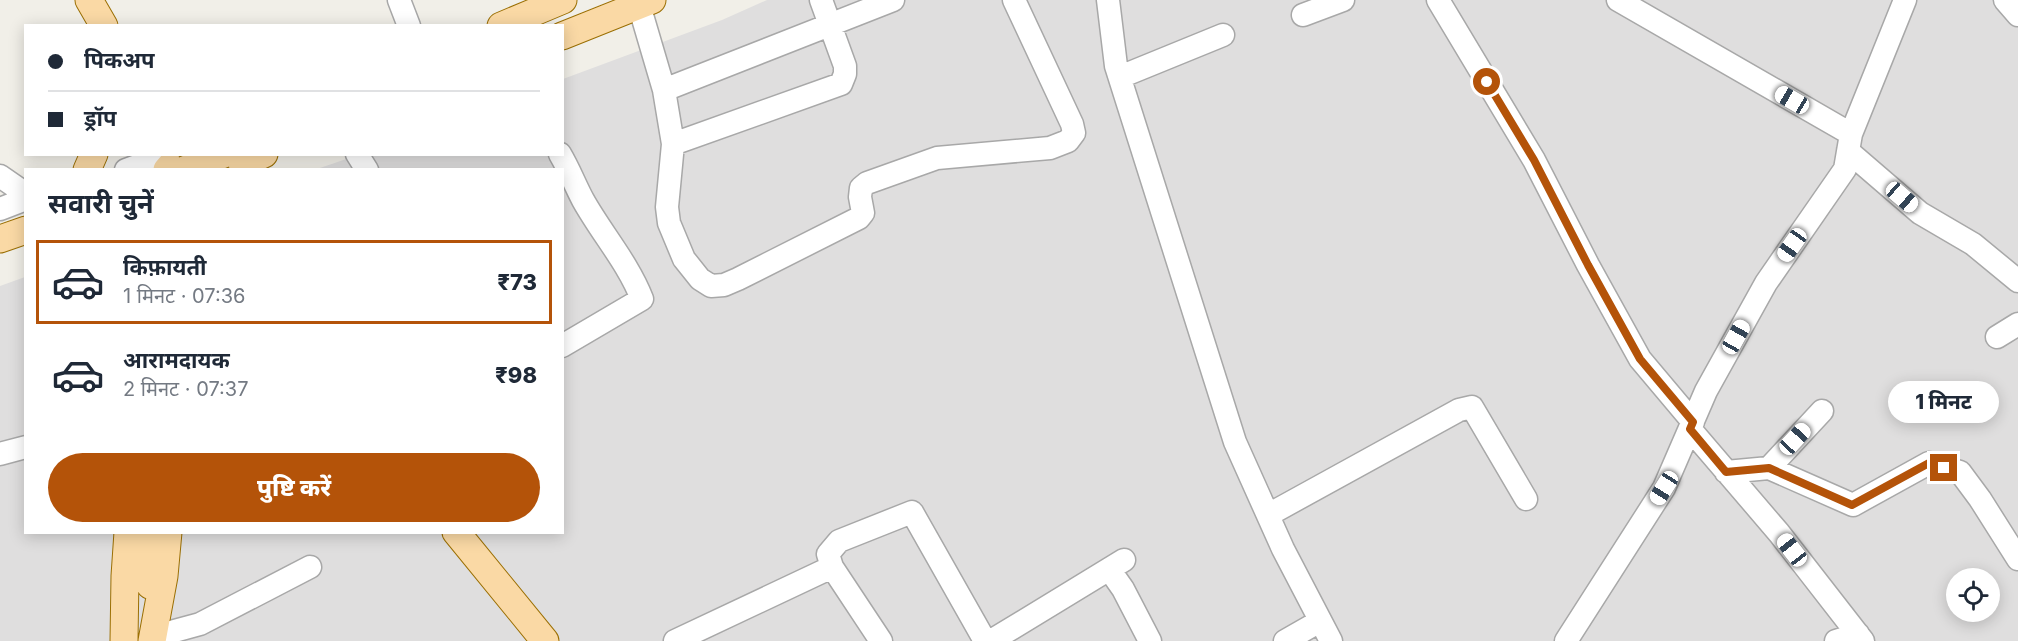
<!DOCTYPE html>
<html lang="hi">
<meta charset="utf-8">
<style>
body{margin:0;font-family:Inter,"Noto Sans Devanagari",sans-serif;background:#f2f2f3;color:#1f2937;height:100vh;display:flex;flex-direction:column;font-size:22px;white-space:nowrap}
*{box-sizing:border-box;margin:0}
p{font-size:20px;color:#747a83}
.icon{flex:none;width:33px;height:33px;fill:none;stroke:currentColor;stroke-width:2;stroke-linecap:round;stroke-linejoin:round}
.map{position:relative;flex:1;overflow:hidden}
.drawer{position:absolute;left:24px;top:168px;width:540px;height:366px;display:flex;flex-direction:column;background:#fff;border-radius:0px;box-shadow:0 3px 15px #0003}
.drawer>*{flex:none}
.banner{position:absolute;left:24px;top:24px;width:540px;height:132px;border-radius:0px;box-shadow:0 3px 15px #0003;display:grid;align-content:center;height:132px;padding:0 24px;background:#fff}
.controls{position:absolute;left:1946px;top:568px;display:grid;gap:12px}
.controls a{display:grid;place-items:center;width:54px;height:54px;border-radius:50%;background:#fff;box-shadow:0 3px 15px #0003;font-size:30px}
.end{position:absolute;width:27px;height:27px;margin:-14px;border:8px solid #b45309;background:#fff;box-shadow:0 0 0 3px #fff}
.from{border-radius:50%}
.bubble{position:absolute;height:42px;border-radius:21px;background:#fff;box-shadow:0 3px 15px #0003;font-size:20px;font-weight:800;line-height:42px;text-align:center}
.car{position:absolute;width:18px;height:36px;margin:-18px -9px;border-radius:8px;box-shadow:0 0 4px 2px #0007;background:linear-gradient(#fff 24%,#345 0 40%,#fff 0 76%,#345 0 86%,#fff 0)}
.banner b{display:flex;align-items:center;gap:21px;height:57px;font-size:22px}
.banner b+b{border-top:2px solid #e0e1e3}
.banner i{width:15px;height:15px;background:#1f2937}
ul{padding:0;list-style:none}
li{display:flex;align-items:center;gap:18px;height:84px;margin:0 12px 9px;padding:0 12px;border:3px solid transparent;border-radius:0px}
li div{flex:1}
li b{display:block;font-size:22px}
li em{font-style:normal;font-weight:800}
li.active{border-color:#b45309}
li>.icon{width:54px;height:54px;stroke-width:1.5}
h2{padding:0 24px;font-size:27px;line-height:72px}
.button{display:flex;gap:12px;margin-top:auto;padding:12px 24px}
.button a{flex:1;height:69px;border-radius:36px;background:#b45309;color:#fff;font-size:24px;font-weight:800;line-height:69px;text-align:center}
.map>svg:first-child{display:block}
.residential{fill:#dfdede;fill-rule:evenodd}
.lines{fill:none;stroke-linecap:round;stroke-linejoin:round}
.minor-casing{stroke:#a8a8a8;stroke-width:25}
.major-casing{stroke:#9b6f03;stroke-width:29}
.minor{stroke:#fff;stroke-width:22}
.major{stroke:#fad9a5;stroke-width:27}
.major-bridge-casing{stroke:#9b6f03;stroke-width:29;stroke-linecap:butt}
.major-bridge{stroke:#fad9a5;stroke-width:27}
.route{stroke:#b45309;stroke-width:8}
</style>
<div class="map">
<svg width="2018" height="641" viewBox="0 0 2018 641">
<rect width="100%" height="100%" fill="#f1efe8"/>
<!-- residential -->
<path class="residential" d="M 767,0 L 2018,0 L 2018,641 L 0,641 L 0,286 L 25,277 L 26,532 L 562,532 L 562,170 L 317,169 L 358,155 L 562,154 L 563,79 L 722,20 ZM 1956,579 L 1989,579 L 1989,612 L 1956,612 Z"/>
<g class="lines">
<defs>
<path id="minor" d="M 399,0 L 409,26
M 1108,0 L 1116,66 L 1235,442 L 1283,549 L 1331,641
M 1438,0 L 1534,160 L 1588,265 L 1640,359 L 1693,422
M 1618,0 L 1851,134
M 2005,0 L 2018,15
M 639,5 L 664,90 L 673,144 L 667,207 L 669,223 L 684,259 L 700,279 L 711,286 L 724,285 L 738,279 L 859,218 L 863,213 L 860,197 L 861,188 L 867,183 L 937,158 L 1050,148 L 1068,141 L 1074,133 L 1072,124 L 1014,0
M 1303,15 L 1343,0
M 1120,77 L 1223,35
M 664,90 L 893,0
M 673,144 L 841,84 L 845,74 L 845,66 L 821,0
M 1848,151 L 1920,213 L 1973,244 L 2018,281
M 357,154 L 367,170
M 560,154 C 569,169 575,185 583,200 C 602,234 628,263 642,299 L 562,346
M 126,170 L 169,154
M 0,176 L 26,194
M 0,209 L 26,199
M 1997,337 L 2018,324
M 1690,429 L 1779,533 L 1863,641
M 0,454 L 26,447
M 1769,468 L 1853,505 L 1929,463 L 1960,472 L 1980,499 L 2018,559
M 1726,472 L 1769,468 L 1822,411
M 1268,515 L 1459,410 L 1472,407 L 1526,499
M 1109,569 L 1123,589 L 1150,641
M 152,637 L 200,624 L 310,567
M 675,641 L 832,567
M 881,641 L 832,567 L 828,554 L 839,541 L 912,512 L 985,641
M 991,641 L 1124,560
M 1285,641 L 1320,621
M 1566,641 L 1664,488 L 1706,391 L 1766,283 L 1845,169 L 1851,134 L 1905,0
M 1836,641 L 1858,634"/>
<path id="major" d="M 89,0 L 104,26
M 501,26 L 563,0
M 562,36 L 652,0
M 87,170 L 94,154
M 167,170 L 181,154
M 228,170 L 264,154
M 0,239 L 26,230
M 148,532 L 150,585
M 456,532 L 545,641
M 124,641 L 125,576 L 128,532
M 152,641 L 164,576 L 168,532"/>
</defs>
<!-- minor casing -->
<use href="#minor" class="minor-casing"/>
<!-- major casing -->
<use href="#major" class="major-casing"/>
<!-- minor -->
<use href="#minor" class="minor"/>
<!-- major -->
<use href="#major" class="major"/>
<defs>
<path id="major-bridge" d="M 184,170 L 224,154"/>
</defs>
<!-- major-bridge casing -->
<use href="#major-bridge" class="major-bridge-casing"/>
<!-- major-bridge -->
<use href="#major-bridge" class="major-bridge"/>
</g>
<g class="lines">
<!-- route -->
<path class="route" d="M 1487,82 L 1534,160 L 1588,265 L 1640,359 L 1693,422 L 1690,429 L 1726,472 L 1769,468 L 1852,505 L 1929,463 L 1944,468"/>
</g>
</svg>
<div class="controls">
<a><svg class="icon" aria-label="locate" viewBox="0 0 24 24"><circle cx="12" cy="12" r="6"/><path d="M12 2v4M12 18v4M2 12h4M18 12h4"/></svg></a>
</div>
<i class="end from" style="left:1487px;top:82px"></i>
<i class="end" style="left:1944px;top:468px"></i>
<div class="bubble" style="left:1888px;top:381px;width:111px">1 मिनट</div>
<i class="car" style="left:1792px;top:100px;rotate:300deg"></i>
<i class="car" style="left:1902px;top:197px;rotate:131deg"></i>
<i class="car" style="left:1792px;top:245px;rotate:215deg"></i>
<i class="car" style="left:1736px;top:337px;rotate:29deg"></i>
<i class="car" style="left:1795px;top:439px;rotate:43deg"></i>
<i class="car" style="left:1664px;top:488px;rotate:212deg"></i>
<i class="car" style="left:1792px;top:550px;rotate:322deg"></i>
<div class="banner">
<b><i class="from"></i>पिकअप</b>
<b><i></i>ड्रॉप</b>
</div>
<section class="drawer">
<h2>सवारी चुनें</h2>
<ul>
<li class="active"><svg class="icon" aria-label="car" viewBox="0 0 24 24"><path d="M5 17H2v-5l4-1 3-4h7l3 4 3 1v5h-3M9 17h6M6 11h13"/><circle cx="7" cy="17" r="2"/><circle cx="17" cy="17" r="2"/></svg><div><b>किफ़ायती</b><p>1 मिनट · 07:36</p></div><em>₹73</em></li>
<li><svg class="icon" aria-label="car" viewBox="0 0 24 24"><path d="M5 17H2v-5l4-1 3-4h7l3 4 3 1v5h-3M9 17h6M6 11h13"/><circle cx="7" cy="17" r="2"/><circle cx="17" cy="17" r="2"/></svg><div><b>आरामदायक</b><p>2 मिनट · 07:37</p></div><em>₹98</em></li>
</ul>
<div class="button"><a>पुष्टि करें</a></div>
</section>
</div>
